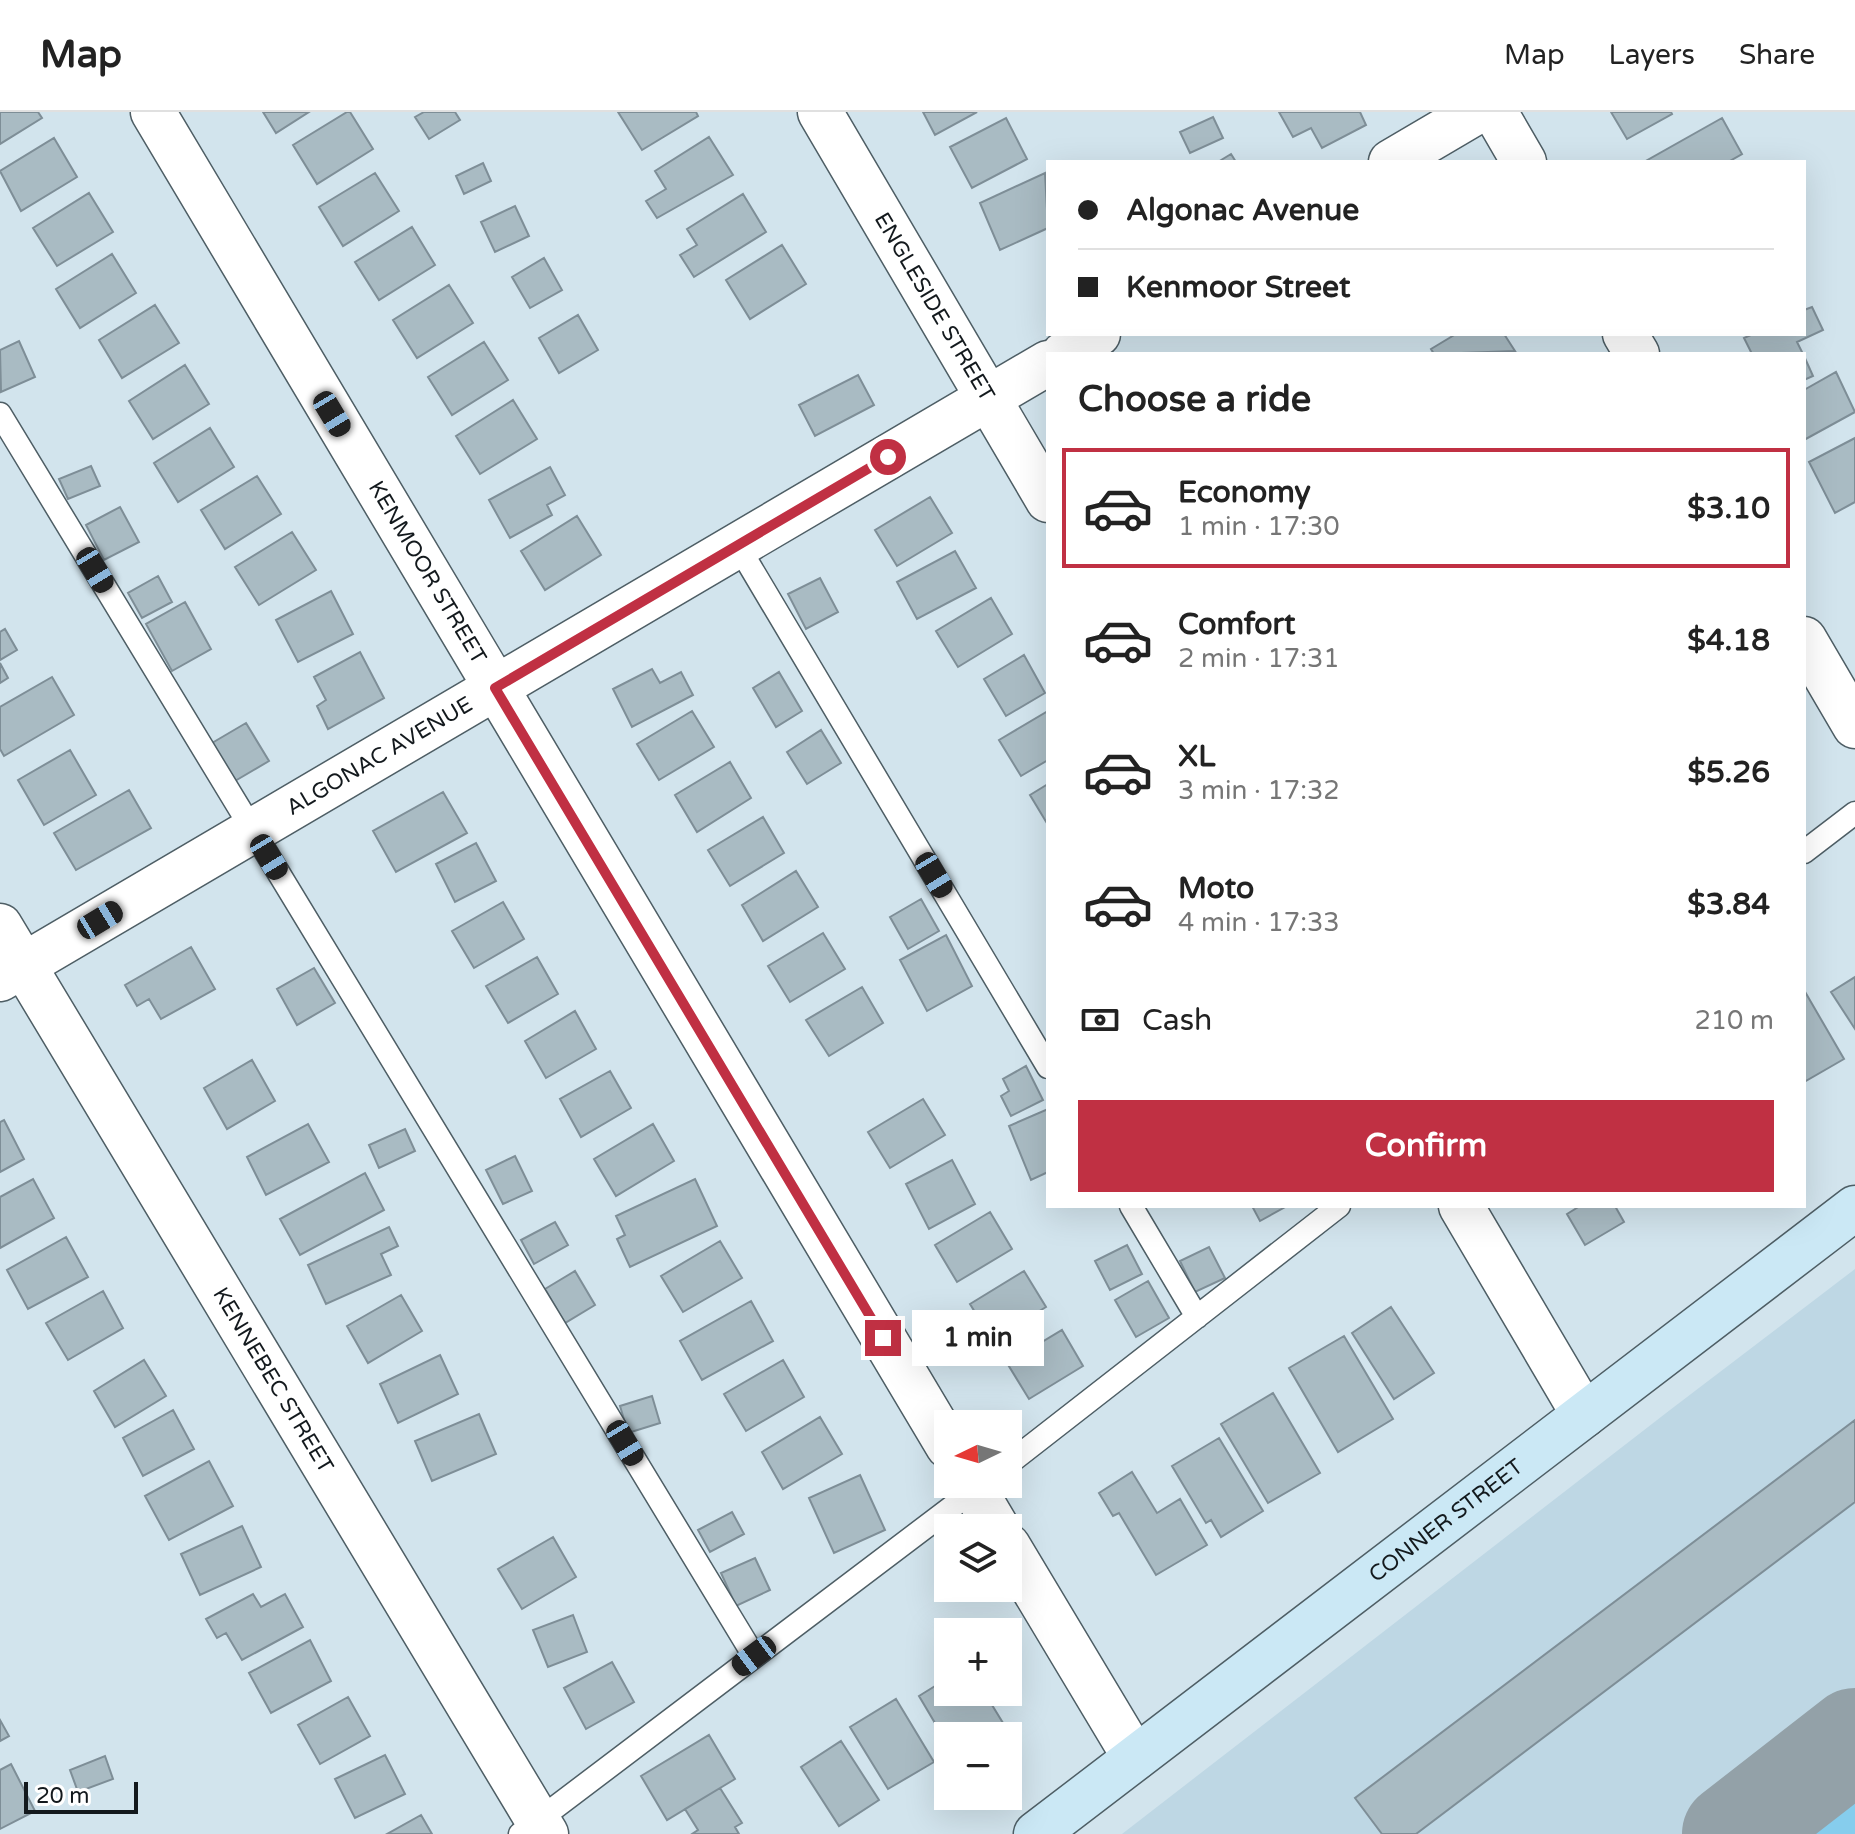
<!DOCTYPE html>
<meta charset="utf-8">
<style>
body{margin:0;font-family:"Varela Round",sans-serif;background:#f6f6f6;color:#222;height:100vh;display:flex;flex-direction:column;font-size:30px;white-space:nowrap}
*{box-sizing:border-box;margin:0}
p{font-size:26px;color:#767676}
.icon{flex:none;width:44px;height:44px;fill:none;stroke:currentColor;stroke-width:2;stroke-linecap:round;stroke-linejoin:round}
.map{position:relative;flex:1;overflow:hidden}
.drawer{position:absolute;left:1046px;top:240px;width:760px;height:856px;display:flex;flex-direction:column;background:#fff;border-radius:0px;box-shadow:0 8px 32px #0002}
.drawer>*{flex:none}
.banner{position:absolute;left:1046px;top:48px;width:760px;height:176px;border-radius:0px;box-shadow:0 8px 32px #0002;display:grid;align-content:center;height:176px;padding:0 32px;background:#fff}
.needle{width:52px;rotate:265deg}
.controls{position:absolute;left:934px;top:1298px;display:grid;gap:16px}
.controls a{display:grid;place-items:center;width:88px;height:88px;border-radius:0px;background:#fff;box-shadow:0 8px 32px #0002;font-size:40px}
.scale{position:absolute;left:24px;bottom:20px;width:114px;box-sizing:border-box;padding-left:8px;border:4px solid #13191d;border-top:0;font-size:22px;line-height:28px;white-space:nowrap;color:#13191d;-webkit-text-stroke:6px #fff;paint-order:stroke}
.end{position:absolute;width:36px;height:36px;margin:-18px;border:10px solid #c03043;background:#fff;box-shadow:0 0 0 4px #fff}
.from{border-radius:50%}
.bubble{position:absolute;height:56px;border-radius:0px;background:#fff;box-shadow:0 8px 32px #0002;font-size:26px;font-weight:700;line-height:56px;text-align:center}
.car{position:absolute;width:24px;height:48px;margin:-24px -12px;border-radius:10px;box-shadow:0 0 6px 2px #0007;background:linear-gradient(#222 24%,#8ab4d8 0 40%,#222 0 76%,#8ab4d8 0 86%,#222 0)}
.banner b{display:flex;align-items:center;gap:28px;height:76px;font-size:30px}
.banner b+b{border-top:2px solid #e0e0e0}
.banner i{width:20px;height:20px;background:#222}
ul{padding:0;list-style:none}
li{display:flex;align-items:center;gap:24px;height:120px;margin:0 16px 12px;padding:0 16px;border:4px solid transparent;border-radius:0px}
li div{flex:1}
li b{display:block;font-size:30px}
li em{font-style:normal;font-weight:700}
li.current{border-color:#c03043}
li>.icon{width:72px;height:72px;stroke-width:1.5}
h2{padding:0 32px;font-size:36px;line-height:96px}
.pay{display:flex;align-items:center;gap:20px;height:88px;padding:0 32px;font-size:30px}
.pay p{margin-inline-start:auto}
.primary-button{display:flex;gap:16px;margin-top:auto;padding:16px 32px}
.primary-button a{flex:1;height:92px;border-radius:0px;background:#c03043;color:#fff;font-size:32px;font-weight:700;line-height:92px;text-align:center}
header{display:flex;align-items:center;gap:48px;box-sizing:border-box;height:112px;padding:0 40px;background:#fff;border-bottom:2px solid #e0e0e0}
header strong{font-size:38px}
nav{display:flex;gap:44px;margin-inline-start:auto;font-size:28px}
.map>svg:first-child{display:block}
.built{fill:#bed7e4}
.green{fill:#86cded}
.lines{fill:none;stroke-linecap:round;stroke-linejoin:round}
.taxiway{stroke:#93a1a8;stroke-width:102}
.building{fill:#a9bbc3;stroke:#7e8e97;stroke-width:2}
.service-casing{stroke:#4e5e65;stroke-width:25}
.minor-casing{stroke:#4e5e65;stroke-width:47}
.secondary-casing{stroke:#4e5e65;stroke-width:47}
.service{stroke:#fff;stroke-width:22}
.minor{stroke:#fff;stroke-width:44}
.secondary{stroke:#cbe8f5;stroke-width:44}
.route{stroke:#c03043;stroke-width:10}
.labels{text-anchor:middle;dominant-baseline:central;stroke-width:7;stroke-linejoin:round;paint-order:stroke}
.street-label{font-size:22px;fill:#13191d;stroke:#fff}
</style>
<header>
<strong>Map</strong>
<nav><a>Map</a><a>Layers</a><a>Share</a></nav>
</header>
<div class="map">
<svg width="1855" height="1722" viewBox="0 0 1855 1722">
<rect width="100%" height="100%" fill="#d2e4ed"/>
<!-- built -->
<path class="built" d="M 1855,1157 L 1855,1722 L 1122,1722 L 1670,1298 Z"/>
<!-- green -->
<path class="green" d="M 1855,1677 L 1855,1722 L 1797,1722 Z"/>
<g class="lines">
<!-- taxiway -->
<path class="taxiway" d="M 1733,1722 L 1855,1627"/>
</g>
<!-- building -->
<path class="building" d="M 0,0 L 38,0 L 42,6 L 0,32 Z
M 263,0 L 309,0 L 276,21 Z
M 347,0 L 350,0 L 373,37 L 317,72 L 293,33 Z
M 424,0 L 455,0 L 460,8 L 429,27 L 415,5 Z
M 618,0 L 696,0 L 698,4 L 642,38 Z
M 923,0 L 977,0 L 935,23 Z
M 1279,0 L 1360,0 L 1366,13 L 1322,36 L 1311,16 L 1293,25 Z
M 1611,0 L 1671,0 L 1672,2 L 1627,27 Z
M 1213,5 L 1223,26 L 1190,41 L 1180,20 Z
M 1006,6 L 1027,47 L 972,76 L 950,35 Z
M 1722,6 L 1742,42 L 1728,50 L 1644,50 Z
M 709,25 L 733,63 L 657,106 L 646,89 L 666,77 L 655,59 Z
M 54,26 L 77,65 L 21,99 L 0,59 Z
M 1231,42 L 1236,50 L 1218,50 Z
M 483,51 L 491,69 L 464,82 L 456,64 Z
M 375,61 L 399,99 L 343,134 L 319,95 Z
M 1045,61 L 1048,116 L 1000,138 L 980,91 Z
M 89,81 L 113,120 L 57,154 L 33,116 Z
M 743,82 L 766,120 L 694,165 L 680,143 L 697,133 L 687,117 Z
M 515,94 L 529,124 L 495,140 L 481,110 Z
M 412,115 L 435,153 L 379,188 L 355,150 Z
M 782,133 L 806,172 L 750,207 L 726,168 Z
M 112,142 L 136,181 L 80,216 L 56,177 Z
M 544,146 L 562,178 L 530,196 L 512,165 Z
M 449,173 L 473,211 L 417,246 L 393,208 Z
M 155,193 L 179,231 L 122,266 L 99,228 Z
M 1812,195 L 1823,218 L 1797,230 L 1803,242 L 1752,242 L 1744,226 L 1753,222 L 1804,222 L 1804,198 Z
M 578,203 L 598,238 L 559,261 L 539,226 Z
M 1456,222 L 1504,222 L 1515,239 L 1434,242 L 1431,237 Z
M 19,229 L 35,265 L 1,280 L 0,238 Z
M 484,230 L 508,268 L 452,303 L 428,265 Z
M 1804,244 L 1813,264 L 1804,268 Z
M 185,253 L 209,292 L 153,327 L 129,289 Z
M 1836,260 L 1855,300 L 1804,328 L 1804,278 Z
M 858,263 L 874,293 L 815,324 L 799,293 Z
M 513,288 L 537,327 L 480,362 L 456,324 Z
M 210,316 L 234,355 L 178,390 L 154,351 Z
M 1855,326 L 1855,390 L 1835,401 L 1809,350 Z
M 91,354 L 100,374 L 68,387 L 59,367 Z
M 550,355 L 565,383 L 547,393 L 552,403 L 510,426 L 489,388 Z
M 257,364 L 281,402 L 225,437 L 201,398 Z
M 930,385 L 952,421 L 897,454 L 875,418 Z
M 120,395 L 139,430 L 104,448 L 86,413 Z
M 577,404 L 601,443 L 545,478 L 521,439 Z
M 292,420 L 316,458 L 259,493 L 235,455 Z
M 955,439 L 976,476 L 917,507 L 897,470 Z
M 158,464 L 172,490 L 142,506 L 128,481 Z
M 820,466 L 838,500 L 806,517 L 788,482 Z
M 331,479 L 353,522 L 298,550 L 276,508 Z
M 991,486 L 1012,522 L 958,555 L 936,519 Z
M 185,490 L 211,537 L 172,559 L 146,512 Z
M 5,517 L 17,538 L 0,548 L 0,520 Z
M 360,540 L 384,586 L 328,617 L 317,594 L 326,588 L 314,565 Z
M 1024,543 L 1045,581 L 1006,604 L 984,567 Z
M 0,551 L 8,566 L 0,571 Z
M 652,557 L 660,571 L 681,560 L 693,583 L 632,615 L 613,577 Z
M 779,560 L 802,599 L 776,615 L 753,576 Z
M 52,565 L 74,603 L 4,644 L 0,637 L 0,595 Z
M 692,599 L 714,635 L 659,668 L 637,632 Z
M 1048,599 L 1048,648 L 1021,664 L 999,628 Z
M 246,611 L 269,649 L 235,669 L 212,631 Z
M 821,618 L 841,651 L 807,672 L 787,640 Z
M 70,638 L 96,683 L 44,713 L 18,668 Z
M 730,650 L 751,686 L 697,720 L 675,683 Z
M 1048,672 L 1048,713 L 1030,683 Z
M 129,678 L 151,716 L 76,758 L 54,721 Z
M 443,680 L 467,721 L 396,760 L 373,719 Z
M 763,705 L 784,741 L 730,774 L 708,738 Z
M 476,731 L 496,769 L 455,790 L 436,752 Z
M 796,759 L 818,795 L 763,829 L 742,793 Z
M 921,787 L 939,819 L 908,837 L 890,805 Z
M 503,790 L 524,827 L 474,856 L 452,819 Z
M 823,821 L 845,857 L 790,890 L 768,854 Z
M 946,823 L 972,874 L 927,899 L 900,848 Z
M 191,835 L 215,877 L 161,907 L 149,887 L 137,894 L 125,873 Z
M 537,845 L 558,882 L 508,911 L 486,874 Z
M 314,856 L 335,891 L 297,913 L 277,877 Z
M 1855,865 L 1855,917 L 1831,880 Z
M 862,875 L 883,911 L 829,944 L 806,908 Z
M 1804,878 L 1844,947 L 1804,970 Z
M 575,899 L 596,937 L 546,966 L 525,929 Z
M 252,948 L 275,989 L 227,1017 L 204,976 Z
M 1026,954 L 1043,988 L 1011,1004 L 1001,984 L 1009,979 L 1003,967 Z
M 610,959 L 631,996 L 581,1025 L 560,987 Z
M 923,987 L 945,1023 L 890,1056 L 868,1020 Z
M 1048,997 L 1048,1060 L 1031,1068 L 1009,1014 Z
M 4,1008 L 24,1047 L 0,1060 L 0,1010 Z
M 308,1012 L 329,1050 L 266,1083 L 247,1045 Z
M 653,1012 L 674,1049 L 616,1084 L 594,1047 Z
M 405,1017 L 415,1039 L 379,1056 L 369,1033 Z
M 515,1044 L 532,1079 L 503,1092 L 486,1058 Z
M 952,1048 L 975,1092 L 929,1117 L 906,1072 Z
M 365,1061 L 384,1098 L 300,1143 L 280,1107 Z
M 33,1067 L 54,1106 L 0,1136 L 0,1085 Z
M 695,1067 L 717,1114 L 630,1155 L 617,1127 L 625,1123 L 616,1104 Z
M 1252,1094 L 1287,1094 L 1260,1109 Z
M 1580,1094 L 1615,1094 L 1624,1110 L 1585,1133 L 1567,1102 Z
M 990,1100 L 1012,1137 L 957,1170 L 935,1133 Z
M 555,1110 L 568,1133 L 534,1152 L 521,1128 Z
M 389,1115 L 398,1134 L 381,1142 L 391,1163 L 326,1192 L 308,1153 Z
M 66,1125 L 88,1165 L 28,1197 L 7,1158 Z
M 720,1129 L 742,1166 L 683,1200 L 661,1164 Z
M 1127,1133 L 1142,1162 L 1110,1178 L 1095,1149 Z
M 1209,1135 L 1225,1166 L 1195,1180 L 1180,1149 Z
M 575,1159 L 595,1193 L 565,1211 L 545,1177 Z
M 1024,1159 L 1046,1195 L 992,1228 L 970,1192 Z
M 1148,1169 L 1169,1206 L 1136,1225 L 1115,1188 Z
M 103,1179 L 123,1216 L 68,1248 L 46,1211 Z
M 401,1183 L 422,1219 L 368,1251 L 347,1214 Z
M 751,1189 L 773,1229 L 702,1268 L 680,1229 Z
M 1391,1195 L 1434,1261 L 1394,1287 L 1352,1221 Z
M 1062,1218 L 1083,1254 L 1029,1287 L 1007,1251 Z
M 1344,1224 L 1393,1307 L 1338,1340 L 1289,1256 Z
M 440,1243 L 458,1282 L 398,1311 L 380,1272 Z
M 144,1248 L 166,1284 L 115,1315 L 94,1279 Z
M 783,1248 L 804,1285 L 746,1319 L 724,1282 Z
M 1273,1281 L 1320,1361 L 1268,1391 L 1221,1312 Z
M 652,1284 L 660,1311 L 628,1321 L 620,1294 Z
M 173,1298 L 194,1337 L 143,1364 L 123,1326 Z
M 479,1302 L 496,1342 L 432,1369 L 415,1329 Z
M 820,1305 L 842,1342 L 783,1377 L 762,1340 Z
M 1855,1308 L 1855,1390 L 1416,1722 L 1382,1722 L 1355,1686 Z
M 1219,1326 L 1263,1399 L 1221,1425 L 1211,1408 L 1206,1411 L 1172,1354 Z
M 209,1349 L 233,1394 L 169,1428 L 145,1384 Z
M 1132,1360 L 1157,1401 L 1180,1387 L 1207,1433 L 1156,1463 L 1119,1401 L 1113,1404 L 1099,1381 Z
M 860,1363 L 885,1418 L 834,1441 L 809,1386 Z
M 732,1400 L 744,1422 L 710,1440 L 698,1418 Z
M 242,1414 L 261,1455 L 200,1483 L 181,1442 Z
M 553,1425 L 576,1465 L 522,1497 L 498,1457 Z
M 755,1446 L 770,1478 L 736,1494 L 721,1461 Z
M 253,1482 L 261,1495 L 285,1482 L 303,1515 L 242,1548 L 226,1521 L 217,1526 L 206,1507 Z
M 573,1503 L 587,1540 L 548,1555 L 533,1518 Z
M 310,1528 L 331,1569 L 271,1601 L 249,1561 Z
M 612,1550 L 634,1590 L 586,1617 L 564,1576 Z
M 948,1566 L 948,1580 L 984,1580 L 1003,1611 L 981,1624 L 948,1624 L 948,1633 L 919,1584 Z
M 348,1585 L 370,1624 L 320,1652 L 298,1613 Z
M 896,1587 L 934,1650 L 888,1677 L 850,1615 Z
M 0,1608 L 9,1624 L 0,1629 Z
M 709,1623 L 735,1667 L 667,1708 L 641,1664 Z
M 841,1629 L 879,1688 L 839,1714 L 801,1655 Z
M 385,1643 L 405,1682 L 355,1706 L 335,1667 Z
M 105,1644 L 113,1667 L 78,1680 L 70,1658 Z
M 11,1652 L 35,1699 L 0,1717 L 0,1658 Z
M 720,1676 L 742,1711 L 735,1715 L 739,1722 L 692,1722 L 698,1718 L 685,1697 Z
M 421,1703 L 432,1722 L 387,1722 Z"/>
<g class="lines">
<defs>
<path id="service" d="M 0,302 L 754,1544
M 738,434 L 1048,955
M 1804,740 L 1855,701
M 1131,1094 L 1197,1205
M 1008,1352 L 1339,1094
M 520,1722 L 981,1373"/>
<g id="minor">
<path id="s1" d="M 153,0 L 948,1334"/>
<path id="s2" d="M 820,0 L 1048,388"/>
<path d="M 1495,0 L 1524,50"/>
<path d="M 1391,50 L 1476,0"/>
<path d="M 1625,222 L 1637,242"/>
<path d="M 1064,242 L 1098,222"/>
<path d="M 1804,527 L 1855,614"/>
<path id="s3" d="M 0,814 L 546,1722"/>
<path id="s4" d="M 0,867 L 1048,251"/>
<path d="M 1461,1094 L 1584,1303"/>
<path d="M 971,1372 L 997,1416"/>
<path d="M 1008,1434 L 1135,1646"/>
</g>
<g id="secondary">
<path id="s5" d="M 1036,1722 L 1855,1096"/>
</g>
</defs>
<!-- service casing -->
<use href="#service" class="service-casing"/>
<!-- minor casing -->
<use href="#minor" class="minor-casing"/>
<!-- secondary casing -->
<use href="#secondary" class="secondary-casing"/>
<!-- service -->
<use href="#service" class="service"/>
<!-- minor -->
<use href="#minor" class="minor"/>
<!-- secondary -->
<use href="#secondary" class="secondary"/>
</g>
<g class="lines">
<!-- route -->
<path class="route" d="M 883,1226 L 495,576 L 888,345"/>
</g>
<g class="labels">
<!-- street labels -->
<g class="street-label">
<text stroke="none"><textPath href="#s2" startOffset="226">ENGLESIDE STREET</textPath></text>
<text stroke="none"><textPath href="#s1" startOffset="536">KENMOOR STREET</textPath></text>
<text stroke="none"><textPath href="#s4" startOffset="440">ALGONAC AVENUE</textPath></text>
<text stroke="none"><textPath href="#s3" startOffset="530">KENNEBEC STREET</textPath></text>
<text stroke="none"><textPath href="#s5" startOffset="516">CONNER STREET</textPath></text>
</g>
</g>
</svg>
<div class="controls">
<a><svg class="needle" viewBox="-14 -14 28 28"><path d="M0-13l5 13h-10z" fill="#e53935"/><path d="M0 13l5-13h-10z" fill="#767676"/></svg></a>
<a><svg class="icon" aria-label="layers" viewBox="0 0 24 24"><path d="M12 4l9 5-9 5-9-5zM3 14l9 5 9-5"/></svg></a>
<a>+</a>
<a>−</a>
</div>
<div class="scale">20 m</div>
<i class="end from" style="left:888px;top:345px"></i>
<i class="end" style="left:883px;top:1226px"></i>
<div class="bubble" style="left:912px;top:1198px;width:132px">1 min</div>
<i class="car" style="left:332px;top:302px;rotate:149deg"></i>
<i class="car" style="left:95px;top:458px;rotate:149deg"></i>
<i class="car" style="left:269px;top:745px;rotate:149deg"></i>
<i class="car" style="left:934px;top:763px;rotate:149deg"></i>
<i class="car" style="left:100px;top:808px;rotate:59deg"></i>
<i class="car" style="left:625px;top:1331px;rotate:149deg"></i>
<i class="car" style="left:754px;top:1544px;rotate:233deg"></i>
<div class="banner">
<b><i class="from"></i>Algonac Avenue</b>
<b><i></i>Kenmoor Street</b>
</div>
<section class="drawer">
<h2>Choose a ride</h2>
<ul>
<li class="current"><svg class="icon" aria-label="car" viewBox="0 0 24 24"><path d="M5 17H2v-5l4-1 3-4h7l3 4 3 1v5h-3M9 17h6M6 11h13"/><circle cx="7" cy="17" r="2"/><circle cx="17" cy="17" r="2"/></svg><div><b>Economy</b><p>1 min · 17:30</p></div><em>$3.10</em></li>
<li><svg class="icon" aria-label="car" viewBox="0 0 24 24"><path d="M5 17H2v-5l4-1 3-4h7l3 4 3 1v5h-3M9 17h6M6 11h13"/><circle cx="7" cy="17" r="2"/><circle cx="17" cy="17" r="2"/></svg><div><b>Comfort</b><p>2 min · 17:31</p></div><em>$4.18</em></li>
<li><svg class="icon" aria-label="car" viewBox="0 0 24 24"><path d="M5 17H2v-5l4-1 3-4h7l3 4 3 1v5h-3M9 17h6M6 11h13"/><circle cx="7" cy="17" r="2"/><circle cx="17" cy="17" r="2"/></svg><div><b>XL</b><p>3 min · 17:32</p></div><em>$5.26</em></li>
<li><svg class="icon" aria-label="car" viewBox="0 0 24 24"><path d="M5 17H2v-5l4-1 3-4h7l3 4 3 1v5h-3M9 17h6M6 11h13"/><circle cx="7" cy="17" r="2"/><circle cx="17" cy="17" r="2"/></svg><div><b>Moto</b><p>4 min · 17:33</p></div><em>$3.84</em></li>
</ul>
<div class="pay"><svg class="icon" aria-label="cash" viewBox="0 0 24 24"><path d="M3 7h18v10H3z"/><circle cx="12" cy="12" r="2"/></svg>Cash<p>210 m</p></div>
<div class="primary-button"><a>Confirm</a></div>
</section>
</div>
